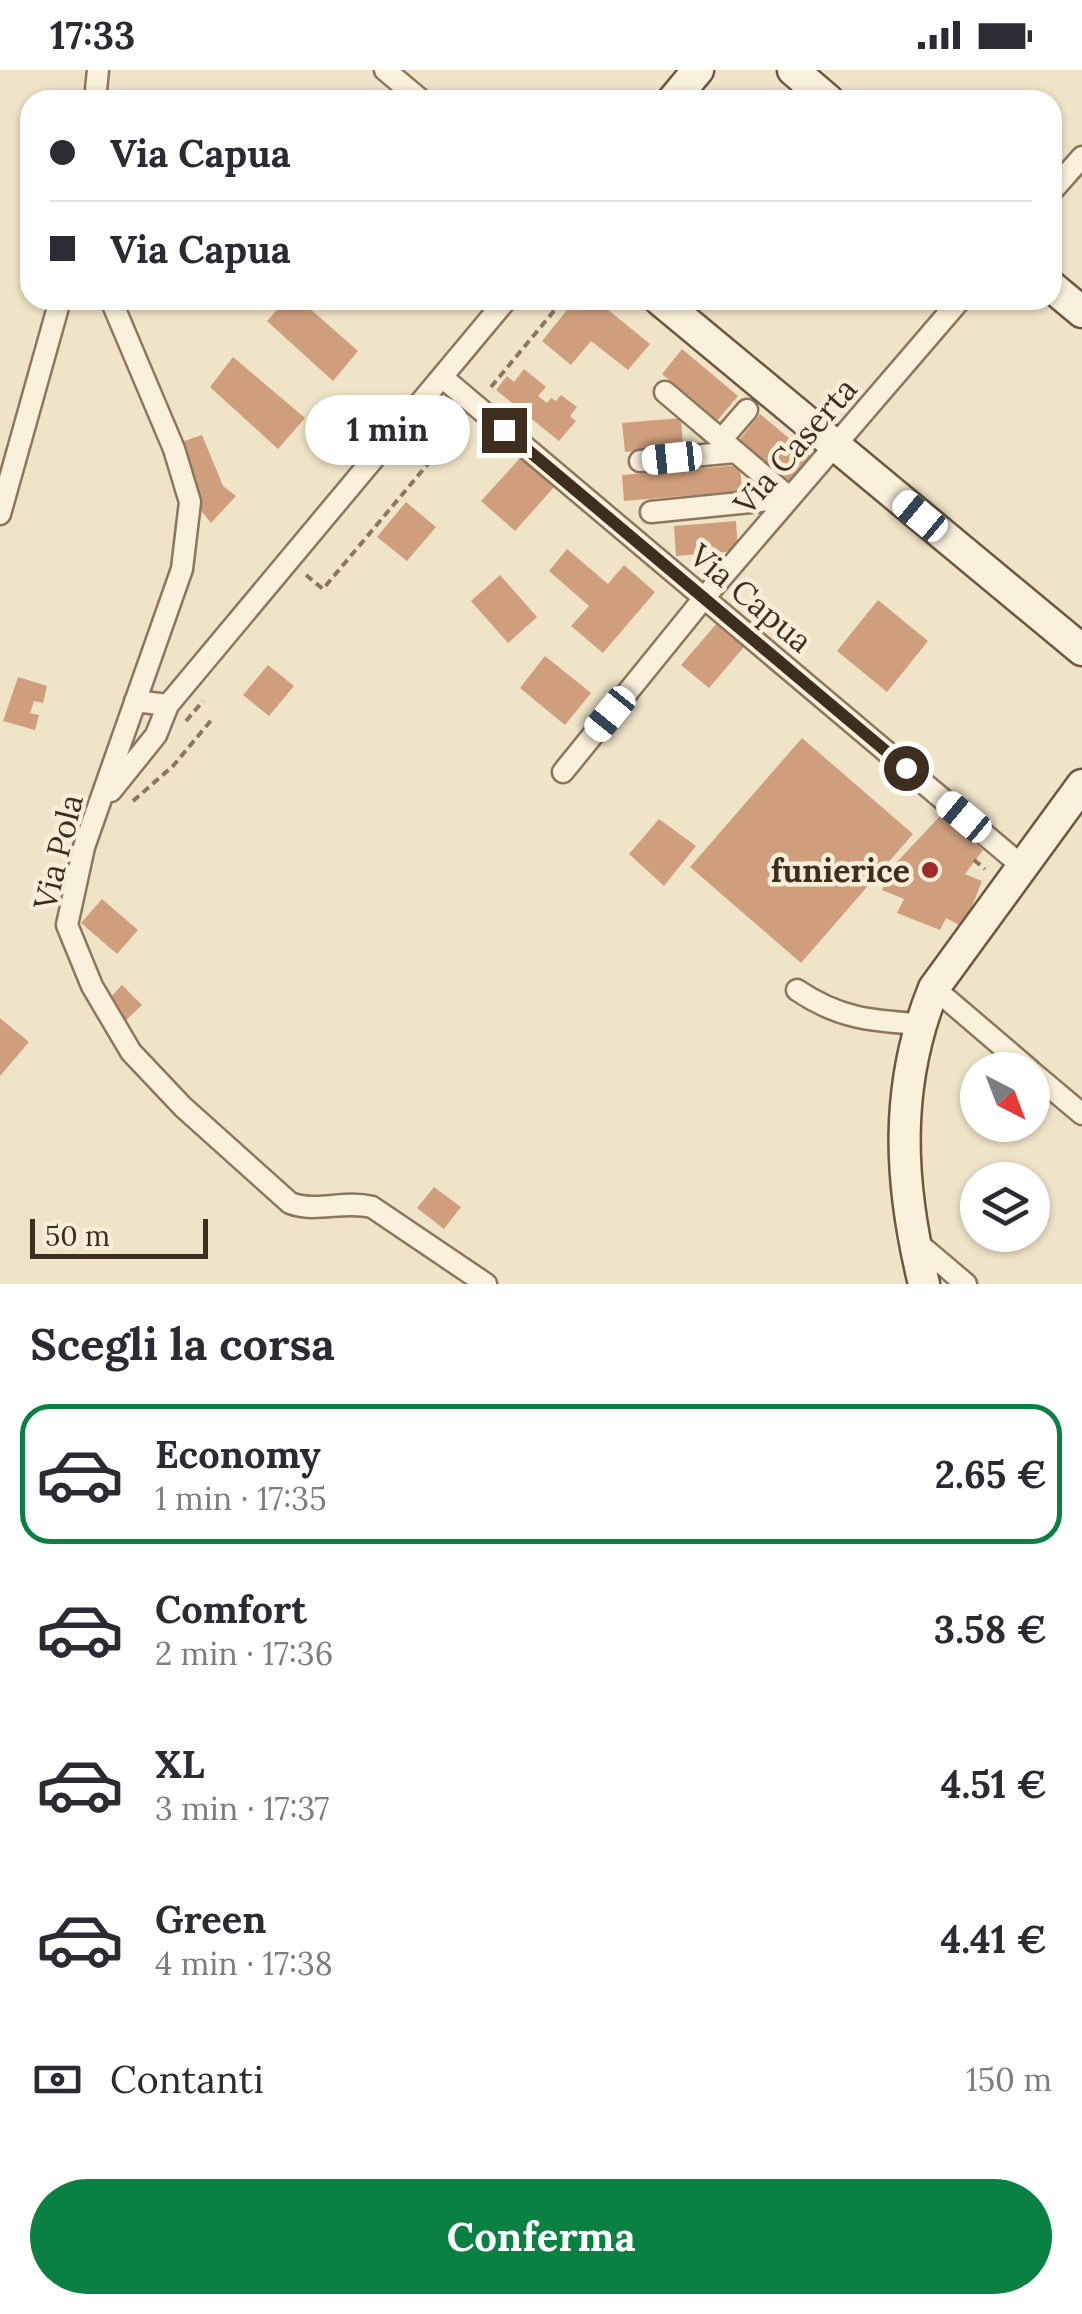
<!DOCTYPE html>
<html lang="it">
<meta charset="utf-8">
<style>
body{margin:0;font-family:Lora,serif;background:#f7f7f7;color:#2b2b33;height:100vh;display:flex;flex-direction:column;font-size:38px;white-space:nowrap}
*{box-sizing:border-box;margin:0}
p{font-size:32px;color:#7c7c81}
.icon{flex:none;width:55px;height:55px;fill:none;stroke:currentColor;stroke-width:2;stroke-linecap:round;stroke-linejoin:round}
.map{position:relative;height:1214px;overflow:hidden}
.side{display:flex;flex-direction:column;background:#fff;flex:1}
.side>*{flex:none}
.banner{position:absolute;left:20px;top:20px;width:1042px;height:220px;border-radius:30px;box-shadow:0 2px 8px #0004;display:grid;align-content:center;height:220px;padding:0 30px;background:#fff}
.needle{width:65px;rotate:138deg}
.buttons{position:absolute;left:960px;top:982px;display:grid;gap:20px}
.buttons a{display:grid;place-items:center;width:90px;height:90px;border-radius:50%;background:#fff;box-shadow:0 2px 8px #0004;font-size:50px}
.scale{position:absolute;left:30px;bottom:25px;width:178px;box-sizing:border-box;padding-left:10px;border:5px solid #3d2e20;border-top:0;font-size:28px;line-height:35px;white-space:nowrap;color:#3d2e20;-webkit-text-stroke:8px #f7eed8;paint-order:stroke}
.end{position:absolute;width:45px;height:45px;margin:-22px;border:12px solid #3d2e20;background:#fff;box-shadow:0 0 0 5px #fff}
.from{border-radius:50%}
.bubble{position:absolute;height:70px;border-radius:35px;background:#fff;box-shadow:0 2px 8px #0004;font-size:32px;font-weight:700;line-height:70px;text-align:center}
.car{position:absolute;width:30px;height:60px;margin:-30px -15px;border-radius:12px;box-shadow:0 0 8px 2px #0007;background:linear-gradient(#fff 24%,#345 0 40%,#fff 0 76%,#345 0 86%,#fff 0)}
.banner b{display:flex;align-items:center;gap:35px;height:95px;font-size:38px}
.banner b+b{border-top:2px solid #e1e1e2}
.banner i{width:25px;height:25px;background:#2b2b33}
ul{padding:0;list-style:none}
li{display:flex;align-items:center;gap:30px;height:140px;margin:0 20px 15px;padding:0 10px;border:5px solid transparent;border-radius:30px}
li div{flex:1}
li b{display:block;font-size:38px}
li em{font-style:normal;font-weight:700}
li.active{border-color:#0b8043}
li>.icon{width:90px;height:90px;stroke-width:1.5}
h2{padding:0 30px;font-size:45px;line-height:120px}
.pay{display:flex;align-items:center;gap:25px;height:110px;padding:0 30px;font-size:38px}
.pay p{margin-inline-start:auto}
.action{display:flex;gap:20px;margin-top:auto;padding:20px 30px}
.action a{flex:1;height:115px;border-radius:60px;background:#0b8043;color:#fff;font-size:40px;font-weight:700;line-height:115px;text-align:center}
.status{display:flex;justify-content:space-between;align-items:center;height:70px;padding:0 50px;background:#fff;direction:ltr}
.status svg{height:28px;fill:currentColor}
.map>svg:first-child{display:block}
.building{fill:#cf9f7d}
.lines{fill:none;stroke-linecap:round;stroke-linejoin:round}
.minor-casing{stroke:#8d765c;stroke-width:25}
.secondary-casing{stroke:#6f573f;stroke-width:35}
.path{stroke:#8d765c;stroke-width:4;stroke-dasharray:8 5;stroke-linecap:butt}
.minor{stroke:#faf1dc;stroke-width:20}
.secondary{stroke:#faf1dc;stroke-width:30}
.route{stroke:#3d2e20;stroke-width:12}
.poi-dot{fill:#9e2a2b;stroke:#f7eed8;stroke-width:4}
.labels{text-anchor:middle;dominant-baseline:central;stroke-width:9;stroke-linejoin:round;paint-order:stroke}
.street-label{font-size:32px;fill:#3d2e20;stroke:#f7eed8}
.poi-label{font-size:32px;font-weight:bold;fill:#3d2e20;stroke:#f7eed8;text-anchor:end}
</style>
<div class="status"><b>17:33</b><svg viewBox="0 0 49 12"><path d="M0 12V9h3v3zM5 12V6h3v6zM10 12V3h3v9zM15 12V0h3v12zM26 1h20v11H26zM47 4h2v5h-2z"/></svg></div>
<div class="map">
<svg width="1082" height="1214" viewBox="0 0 1082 1214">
<rect width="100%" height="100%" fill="#f0e4c8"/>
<!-- building -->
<path class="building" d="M 286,230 L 300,230 L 358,281 L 333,311 L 267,251 Z
M 575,230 L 596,230 L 650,274 L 628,300 L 591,271 L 571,295 L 542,271 Z
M 682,279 L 738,326 L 717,351 L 662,304 Z
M 233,287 L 305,348 L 278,379 L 210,317 Z
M 524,299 L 546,317 L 538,326 L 547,333 L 551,328 L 556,331 L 561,325 L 577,337 L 570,346 L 576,351 L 559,371 L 496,320 L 507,306 L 514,312 Z
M 760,344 L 813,388 L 792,413 L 739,370 Z
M 681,348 L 683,377 L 625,382 L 622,353 Z
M 202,365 L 223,416 L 236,426 L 211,453 L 199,438 L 202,430 L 181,372 Z
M 522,386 L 555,416 L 515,461 L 481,431 Z
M 740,395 L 742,421 L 624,431 L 622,405 Z
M 406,432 L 436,457 L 407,491 L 377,467 Z
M 736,451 L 738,481 L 676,486 L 674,456 Z
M 567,479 L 608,514 L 624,495 L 655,522 L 603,583 L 571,556 L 589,536 L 549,501 Z
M 500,505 L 537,547 L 508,573 L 471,531 Z
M 878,530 L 928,571 L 887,622 L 837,581 Z
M 717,553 L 744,577 L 709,618 L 681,595 Z
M 545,586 L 591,623 L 565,655 L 520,618 Z
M 268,595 L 294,616 L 269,646 L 243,625 Z
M 18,607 L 47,616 L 43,633 L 34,631 L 30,643 L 39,645 L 35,660 L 3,651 Z
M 802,668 L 913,764 L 801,893 L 690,797 Z
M 941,745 L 983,780 L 965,804 L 982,811 L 969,844 L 959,855 L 946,848 L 940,860 L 897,843 L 904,829 L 882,820 L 895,794 Z
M 659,749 L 696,776 L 664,816 L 629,784 Z
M 102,829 L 138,860 L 117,884 L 81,853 Z
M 122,915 L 142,935 L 122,954 L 109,929 Z
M 0,948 L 29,972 L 0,1006 Z
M 434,1117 L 461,1137 L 444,1159 L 417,1138 Z"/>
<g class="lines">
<defs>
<path id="minor" d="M 385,0 L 421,30
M 95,30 L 98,0
M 1052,121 L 1082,87
M 111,230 L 174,379 L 190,432 L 182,499 L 84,777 L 67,855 L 92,916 L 131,982 L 183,1037 L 290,1133 C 316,1143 344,1130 372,1137 L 486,1214
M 442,307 L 1022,796
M 665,322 L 790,428
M 721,370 L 747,340
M 640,391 L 735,382
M 651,442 L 790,428
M 0,444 L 60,230
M 135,631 L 168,635 L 506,230
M 563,702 L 704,528 L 960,230
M 111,721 L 156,665 L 168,635
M 934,918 L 1030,1000
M 797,920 C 838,948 871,951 919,954
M 1032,1002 L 1082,1044
M 914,1170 L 966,1214"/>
<path id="secondary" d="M 793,0 L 828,30
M 673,30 L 698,0
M 1052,217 L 1082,242
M 660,230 L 1082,580
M 924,1214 C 899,1112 894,1016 934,918 L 1082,715"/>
</defs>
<!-- minor casing -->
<use href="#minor" class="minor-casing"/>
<!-- secondary casing -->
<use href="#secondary" class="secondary-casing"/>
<!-- path -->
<path class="path" d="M 528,239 L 535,230
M 491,317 L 563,230
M 306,505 L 323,519 L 463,352
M 186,651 L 203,631
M 133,731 L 173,696 L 213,648
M 974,790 L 985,799"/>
<!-- minor -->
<use href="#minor" class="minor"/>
<!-- secondary -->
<use href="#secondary" class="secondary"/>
</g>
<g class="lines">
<!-- route -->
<path class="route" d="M 504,360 L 906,698"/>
</g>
<!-- markers -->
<circle class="poi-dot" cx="930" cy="800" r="10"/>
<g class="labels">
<!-- street labels -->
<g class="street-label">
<text transform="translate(795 376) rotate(-49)">Via Caserta</text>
<text transform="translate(751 528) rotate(40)">Via Capua</text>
<text transform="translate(58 782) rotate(-76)">Via Pola</text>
</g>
<!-- poi labels -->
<g class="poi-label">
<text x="910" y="800">funierice</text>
</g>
</g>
</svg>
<div class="buttons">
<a><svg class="needle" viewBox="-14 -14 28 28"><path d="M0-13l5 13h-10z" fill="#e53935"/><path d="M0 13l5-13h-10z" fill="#7c7c81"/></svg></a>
<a><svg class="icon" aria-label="layers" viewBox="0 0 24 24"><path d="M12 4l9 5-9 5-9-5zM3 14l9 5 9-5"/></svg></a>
</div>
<div class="scale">50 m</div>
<i class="end from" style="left:906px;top:698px"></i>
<i class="end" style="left:504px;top:360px"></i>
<div class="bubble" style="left:305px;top:325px;width:165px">1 min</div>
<i class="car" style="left:672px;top:388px;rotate:264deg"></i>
<i class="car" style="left:920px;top:446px;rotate:310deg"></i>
<i class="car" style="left:610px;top:644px;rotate:219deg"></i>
<i class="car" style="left:964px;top:747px;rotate:310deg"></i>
<div class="banner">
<b><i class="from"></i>Via Capua</b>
<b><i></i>Via Capua</b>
</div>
</div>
<section class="side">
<h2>Scegli la corsa</h2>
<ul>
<li class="active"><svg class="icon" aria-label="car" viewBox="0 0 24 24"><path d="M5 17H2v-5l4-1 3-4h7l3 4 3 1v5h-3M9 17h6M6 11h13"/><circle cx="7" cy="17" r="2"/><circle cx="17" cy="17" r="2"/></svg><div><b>Economy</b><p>1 min · 17:35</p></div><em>2.65 €</em></li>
<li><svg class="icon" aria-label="car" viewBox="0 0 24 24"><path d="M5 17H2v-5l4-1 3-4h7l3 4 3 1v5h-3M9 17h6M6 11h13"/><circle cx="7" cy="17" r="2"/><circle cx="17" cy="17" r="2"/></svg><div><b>Comfort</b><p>2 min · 17:36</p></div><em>3.58 €</em></li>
<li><svg class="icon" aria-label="car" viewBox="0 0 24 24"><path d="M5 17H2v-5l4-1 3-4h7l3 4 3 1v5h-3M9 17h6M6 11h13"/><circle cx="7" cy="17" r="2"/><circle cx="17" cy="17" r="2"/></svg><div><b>XL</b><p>3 min · 17:37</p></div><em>4.51 €</em></li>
<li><svg class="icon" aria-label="car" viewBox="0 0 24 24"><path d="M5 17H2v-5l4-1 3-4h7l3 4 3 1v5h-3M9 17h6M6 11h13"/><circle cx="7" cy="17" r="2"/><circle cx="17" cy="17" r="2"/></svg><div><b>Green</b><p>4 min · 17:38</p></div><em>4.41 €</em></li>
</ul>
<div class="pay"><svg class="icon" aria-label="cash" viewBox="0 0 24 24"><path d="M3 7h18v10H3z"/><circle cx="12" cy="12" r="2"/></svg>Contanti<p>150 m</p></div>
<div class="action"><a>Conferma</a></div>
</section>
